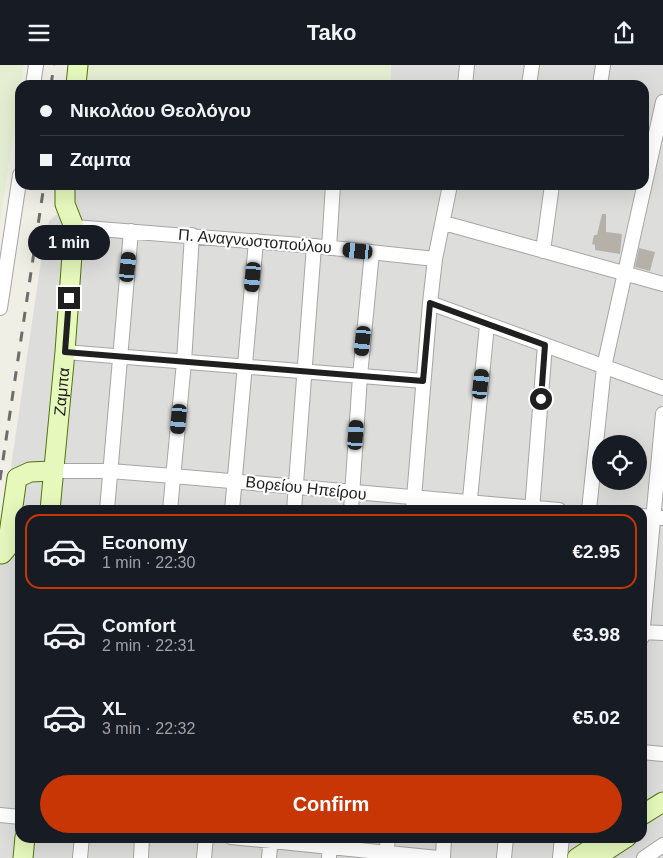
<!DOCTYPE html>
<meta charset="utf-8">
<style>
body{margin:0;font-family:Helvetica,sans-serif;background:#20242c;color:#f1f3f6;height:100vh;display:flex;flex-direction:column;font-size:19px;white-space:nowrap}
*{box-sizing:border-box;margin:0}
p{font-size:16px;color:#9ea1a6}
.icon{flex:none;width:28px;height:28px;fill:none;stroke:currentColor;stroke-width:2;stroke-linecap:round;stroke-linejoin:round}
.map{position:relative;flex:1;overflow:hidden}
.side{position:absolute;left:15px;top:440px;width:632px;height:338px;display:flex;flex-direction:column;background:#171b24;border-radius:15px;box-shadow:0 5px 20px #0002}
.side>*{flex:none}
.banner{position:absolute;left:15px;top:15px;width:634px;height:110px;border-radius:15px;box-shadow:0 5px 20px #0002;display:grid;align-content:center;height:110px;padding:0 25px;background:#171b24}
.tools{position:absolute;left:592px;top:370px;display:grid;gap:10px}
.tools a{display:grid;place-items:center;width:55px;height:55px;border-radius:50%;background:#171b24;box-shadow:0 5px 20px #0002;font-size:25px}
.end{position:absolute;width:22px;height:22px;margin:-11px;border:6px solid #1f1f1f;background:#fff;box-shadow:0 0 0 2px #fff}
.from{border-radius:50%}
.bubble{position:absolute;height:35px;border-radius:18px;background:#171b24;box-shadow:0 5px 20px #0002;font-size:16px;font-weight:800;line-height:35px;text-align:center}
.car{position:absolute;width:15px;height:30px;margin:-15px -8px;border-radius:6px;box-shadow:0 0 4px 1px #0007;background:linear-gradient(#222 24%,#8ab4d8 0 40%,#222 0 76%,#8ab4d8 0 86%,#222 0)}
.banner b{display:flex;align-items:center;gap:18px;height:48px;font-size:19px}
.banner b+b{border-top:1px solid #363941}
.banner i{width:12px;height:12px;background:#f1f3f6}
ul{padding:9px 0 0;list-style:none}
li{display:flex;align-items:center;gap:15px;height:75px;margin:0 10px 8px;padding:0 15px;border:2px solid transparent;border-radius:15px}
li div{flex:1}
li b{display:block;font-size:19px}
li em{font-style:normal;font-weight:800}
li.selected{border-color:#c93606}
li>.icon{width:45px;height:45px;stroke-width:1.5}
.action{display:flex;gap:10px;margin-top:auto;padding:10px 25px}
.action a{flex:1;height:58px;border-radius:30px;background:#c93606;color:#fff;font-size:20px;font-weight:800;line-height:58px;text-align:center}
header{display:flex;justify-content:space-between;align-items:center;height:65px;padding:0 25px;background:#171b24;font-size:22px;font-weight:800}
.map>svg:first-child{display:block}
.residential{fill:#dddddc;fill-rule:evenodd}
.farmland{fill:#e5eed2}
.building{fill:#b5b1a8}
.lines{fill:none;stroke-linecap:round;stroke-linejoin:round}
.street-casing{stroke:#a6a6a6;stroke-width:16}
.secondary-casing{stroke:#4e7508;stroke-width:21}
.street{stroke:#fff;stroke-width:14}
.secondary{stroke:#e6f8bc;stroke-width:19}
.rail{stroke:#6d6d6d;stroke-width:3;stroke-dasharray:10 10;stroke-linecap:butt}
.route{stroke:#1f1f1f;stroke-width:6}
.labels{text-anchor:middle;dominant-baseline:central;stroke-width:4.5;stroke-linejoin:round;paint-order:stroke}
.street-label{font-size:16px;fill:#1f1f1f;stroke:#fff}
</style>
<header><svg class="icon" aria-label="menu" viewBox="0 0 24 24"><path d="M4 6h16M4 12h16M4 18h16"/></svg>Tako<svg class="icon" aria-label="share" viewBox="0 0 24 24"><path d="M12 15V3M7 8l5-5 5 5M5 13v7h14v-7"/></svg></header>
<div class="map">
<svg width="663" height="793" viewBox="0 0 663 793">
<rect width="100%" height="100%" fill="#f0efe6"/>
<!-- residential -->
<path class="residential" d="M 391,0 L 663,0 L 663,793 L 0,793 L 0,477 L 42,189 L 49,156 L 63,144 L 66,120 L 644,120 L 644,20 L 390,20 ZM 601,379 L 639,379 L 639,416 L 601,416 ZM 20,445 L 642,445 L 642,772 L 20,772 Z"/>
<!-- farmland -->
<path class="farmland" d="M 0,0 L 24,0 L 0,158 Z
M 83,0 L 391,0 L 390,20 L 80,20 Z"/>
<!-- building -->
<path class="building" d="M 602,149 L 606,149 L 606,167 L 622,169 L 620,189 L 595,185 L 595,180 L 592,179 L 594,170 L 597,170 Z
M 639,183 L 655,187 L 650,206 L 635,202 Z"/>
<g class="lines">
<defs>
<path id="street" d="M 33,20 L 36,0
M 465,20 L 467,0
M 529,20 L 532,0
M 600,20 L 603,0
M 444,158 L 663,219
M 74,162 L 314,181 L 435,194
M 329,183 L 333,120
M 543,186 L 552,120
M 430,238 L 663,323
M 0,243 L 20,110
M 65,287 L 423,316
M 52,406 L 110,406 L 173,411 L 559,445
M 469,444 L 487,260
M 107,445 L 131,166
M 170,445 L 184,297 L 192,170
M 232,445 L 256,176
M 294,445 L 314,181
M 351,445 L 360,311 L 372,187
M 413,445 L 430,238 L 435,194 L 450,120
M 532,445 L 545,280
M 589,445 L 604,302 L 663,37
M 642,451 L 663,453
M 642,567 L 663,568
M 642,572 L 663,349
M 642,687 L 663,689
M 0,750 L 20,752
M 231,772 L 438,793
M 80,793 L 82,772
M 141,793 L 142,772
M 204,793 L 206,772
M 269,793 L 271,772
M 329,793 L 330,772
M 386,793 L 388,772
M 443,793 L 444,772
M 504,793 L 506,772
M 560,793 L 562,772
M 644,793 L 663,780"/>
<g id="secondary">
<path d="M 76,20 L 78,0"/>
<path id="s1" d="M 50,445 L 65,287 L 74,162 L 65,139 L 65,120"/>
<path d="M 2,489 L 7,483 L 17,413 L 30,407 L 52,406"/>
<path d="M 642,750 L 663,737"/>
<path d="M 23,793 L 25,772"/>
<path d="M 577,793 L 603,776"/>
<path d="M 595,793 L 627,772"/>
</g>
</defs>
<!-- street casing -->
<use href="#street" class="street-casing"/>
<!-- secondary casing -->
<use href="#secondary" class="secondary-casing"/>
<!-- street -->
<use href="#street" class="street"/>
<!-- secondary -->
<use href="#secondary" class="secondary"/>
<!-- rail -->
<path class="rail" d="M 51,20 L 54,0
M 0,415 L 44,120"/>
</g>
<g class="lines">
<!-- route -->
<path class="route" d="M 69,233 L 65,287 L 423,316 L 430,238 L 545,280 L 541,334"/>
</g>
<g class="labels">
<!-- street labels -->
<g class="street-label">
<text transform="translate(255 176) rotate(5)">Π. Αναγνωστοπούλου</text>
<text stroke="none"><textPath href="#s1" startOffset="119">Ζαμπα</textPath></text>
<text transform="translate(306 423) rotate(6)">Βορείου Ηπείρου</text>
</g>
</g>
</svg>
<div class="tools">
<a><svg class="icon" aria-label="locate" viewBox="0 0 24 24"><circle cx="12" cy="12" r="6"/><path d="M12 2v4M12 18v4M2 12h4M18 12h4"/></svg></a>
</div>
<i class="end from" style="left:541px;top:334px"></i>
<i class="end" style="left:69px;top:233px"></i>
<div class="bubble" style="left:28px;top:160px;width:82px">1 min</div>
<i class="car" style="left:358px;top:186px;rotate:276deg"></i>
<i class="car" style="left:128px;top:202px;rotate:6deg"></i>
<i class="car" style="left:253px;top:212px;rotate:185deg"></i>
<i class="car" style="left:363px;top:276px;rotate:186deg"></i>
<i class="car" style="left:481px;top:319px;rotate:6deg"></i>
<i class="car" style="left:179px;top:354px;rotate:185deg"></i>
<i class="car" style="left:356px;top:370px;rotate:4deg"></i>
<div class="banner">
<b><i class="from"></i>Νικολάου Θεολόγου</b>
<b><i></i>Ζαμπα</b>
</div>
<section class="side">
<ul>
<li class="selected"><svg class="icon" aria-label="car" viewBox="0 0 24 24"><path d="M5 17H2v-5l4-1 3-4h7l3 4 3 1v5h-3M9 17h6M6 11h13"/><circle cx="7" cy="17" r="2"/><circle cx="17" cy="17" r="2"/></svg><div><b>Economy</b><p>1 min · 22:30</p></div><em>€2.95</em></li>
<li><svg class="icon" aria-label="car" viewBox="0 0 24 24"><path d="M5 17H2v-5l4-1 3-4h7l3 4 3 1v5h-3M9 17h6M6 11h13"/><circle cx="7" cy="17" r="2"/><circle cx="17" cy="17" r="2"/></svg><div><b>Comfort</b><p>2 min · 22:31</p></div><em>€3.98</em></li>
<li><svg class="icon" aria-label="car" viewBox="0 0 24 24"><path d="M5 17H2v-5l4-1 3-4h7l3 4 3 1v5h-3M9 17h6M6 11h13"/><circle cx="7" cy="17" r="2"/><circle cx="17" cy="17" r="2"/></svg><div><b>XL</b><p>3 min · 22:32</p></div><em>€5.02</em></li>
</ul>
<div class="action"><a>Confirm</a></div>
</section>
</div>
